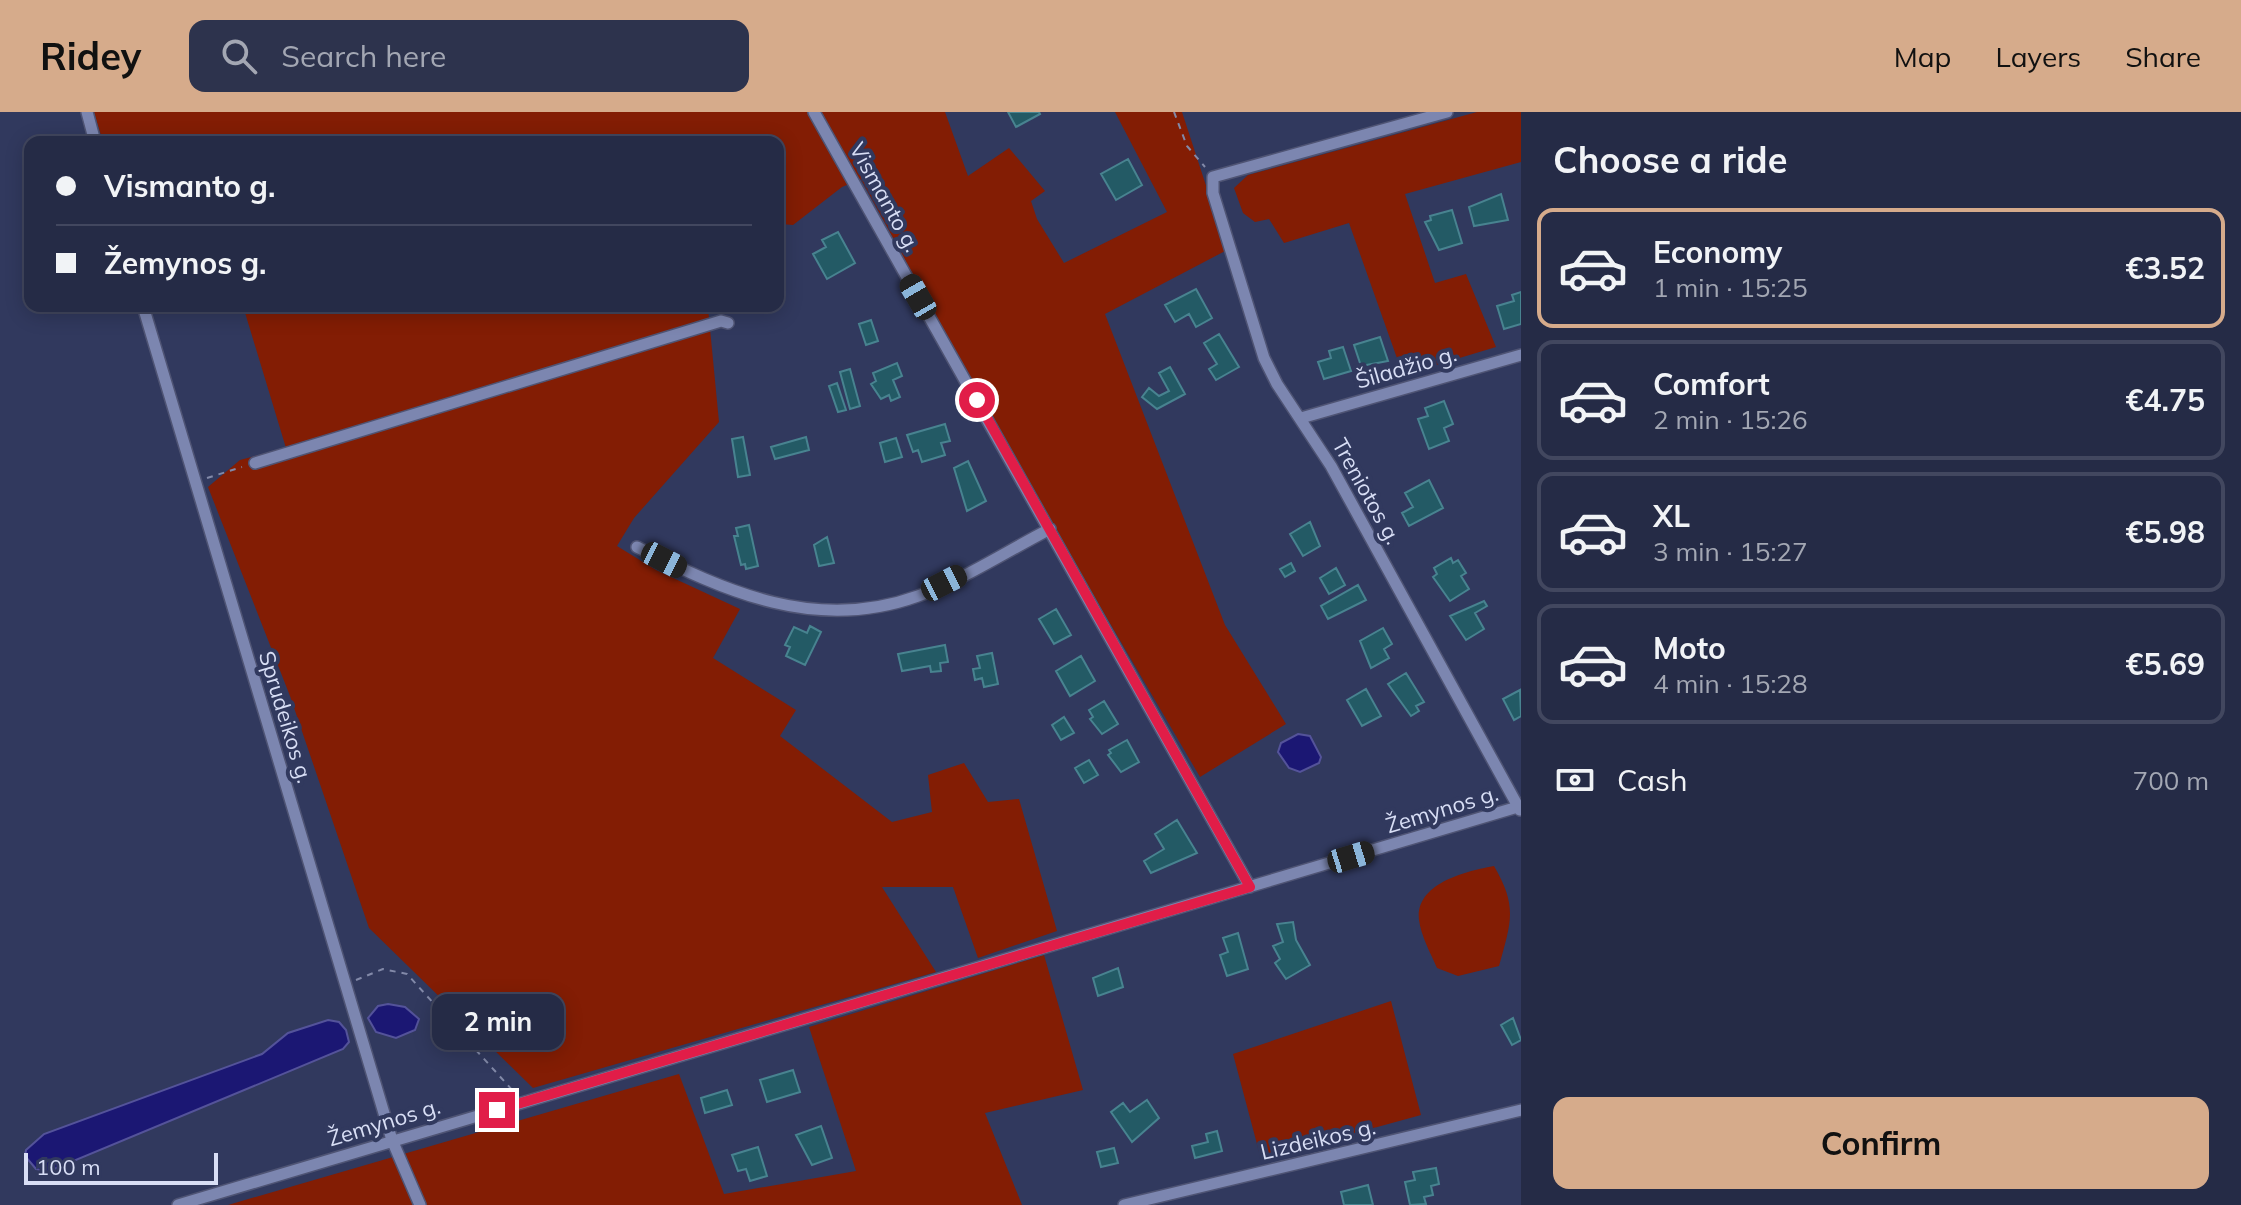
<!DOCTYPE html>
<meta charset="utf-8">
<style>
body{margin:0;font-family:Mulish,sans-serif;background:#2d334d;color:#f1f3f6;height:100vh;display:flex;flex-direction:column;font-size:30px;white-space:nowrap}
*{box-sizing:border-box;margin:0}
p{font-size:26px;color:#a3a7b3}
.icon{flex:none;width:44px;height:44px;fill:none;stroke:currentColor;stroke-width:2;stroke-linecap:round;stroke-linejoin:round}
.map{position:relative;flex:1;overflow:hidden}
.panel{display:flex;flex-direction:column;background:#252b46;width:720px}
.panel>*{flex:none}
.guide{position:absolute;left:24px;top:24px;width:760px;height:176px;border-radius:16px;box-shadow:0 4px 20px #0003,0 0 0 2px #42475f;display:grid;align-content:center;height:176px;padding:0 32px;background:#252b46}
.scale{position:absolute;left:24px;bottom:20px;width:194px;box-sizing:border-box;padding-left:8px;border:4px solid #d8def5;border-top:0;font-size:22px;line-height:28px;white-space:nowrap;color:#d8def5;-webkit-text-stroke:6px #31395e;paint-order:stroke}
.end{position:absolute;width:36px;height:36px;margin:-18px;border:10px solid #e11d48;background:#fff;box-shadow:0 0 0 4px #fff}
.from{border-radius:50%}
.bubble{position:absolute;height:56px;border-radius:16px;background:#252b46;box-shadow:0 4px 20px #0003,0 0 0 2px #42475f;font-size:26px;font-weight:700;line-height:56px;text-align:center}
.car{position:absolute;width:24px;height:48px;margin:-24px -12px;border-radius:10px;box-shadow:0 0 6px 2px #0007;background:linear-gradient(#222 24%,#8ab4d8 0 40%,#222 0 76%,#8ab4d8 0 86%,#222 0)}
.guide b{display:flex;align-items:center;gap:28px;height:76px;font-size:30px}
.guide b+b{border-top:2px solid #42475f}
.guide i{width:20px;height:20px;background:#f1f3f6}
ul{padding:0;list-style:none}
li{display:flex;align-items:center;gap:24px;height:120px;margin:0 16px 12px;padding:0 16px;border:4px solid #42475f;border-radius:16px}
li div{flex:1}
li b{display:block;font-size:30px}
li em{font-style:normal;font-weight:700}
li.active{border-color:#d6ab8b}
li>.icon{width:72px;height:72px;stroke-width:1.5}
h2{padding:0 32px;font-size:36px;line-height:96px}
.pay{display:flex;align-items:center;gap:20px;height:88px;padding:0 32px;font-size:30px}
.pay p{margin-inline-start:auto}
.button{display:flex;gap:16px;margin-top:auto;padding:16px 32px}
.button a{flex:1;height:92px;border-radius:16px;background:#d6ab8b;color:#111;font-size:32px;font-weight:700;line-height:92px;text-align:center}
header{display:flex;align-items:center;gap:48px;box-sizing:border-box;height:112px;padding:0 40px;background:#d6ab8b;color:#111}
header strong{font-size:38px}
nav{display:flex;gap:44px;margin-inline-start:auto;font-size:28px}
.search{width:560px;height:72px;background:#2d334d;display:flex;align-items:center;gap:20px;box-sizing:border-box;padding:0 28px;border-radius:16px;color:#a3a7b3;font-size:30px}
main{display:flex;flex:1;min-height:0}
.map>svg:first-child{display:block}
.green{fill:#831d04}
.water{fill:#1b1773;stroke:#54539a;stroke-width:2}
.building{fill:#235a65;stroke:#488390;stroke-width:2}
.lines{fill:none;stroke-linecap:round;stroke-linejoin:round}
.minor-casing{stroke:#4f5474;stroke-width:14}
.path{stroke:#8289a8;stroke-width:2;stroke-dasharray:6 6;stroke-linecap:butt}
.minor{stroke:#7c86b0;stroke-width:11}
.route{stroke:#e11d48;stroke-width:10}
.labels{text-anchor:middle;dominant-baseline:central;stroke-width:8;stroke-linejoin:round;paint-order:stroke}
.street-label{font-size:22px;fill:#d8def5;stroke:#31395e}
</style>
<header>
<strong>Ridey</strong>
<div class="search"><svg class="icon" aria-label="search" viewBox="0 0 24 24"><circle cx="10" cy="10" r="6"/><path d="M15 15l6 6"/></svg>Search here</div>
<nav><a>Map</a><a>Layers</a><a>Share</a></nav>
</header>
<main>
<div class="map">
<svg width="1521" height="1093" viewBox="0 0 1521 1093">
<rect width="100%" height="100%" fill="#31395e"/>
<!-- green -->
<path class="green" d="M 94,0 L 945,0 L 968,64 L 1009,36 L 1045,79 L 1031,89 L 1037,107 L 1064,151 L 1167,100 L 1115,0 L 1182,0 L 1227,138 L 1105,202 L 1225,513 L 1286,612 L 1200,665 L 1012,344 L 861,67 L 842,75 L 793,113 L 781,112 L 778,107 L 778,30 L 103,30 Z
M 1477,0 L 1521,0 L 1521,50 L 1405,82 L 1435,171 L 1466,162 L 1496,235 L 1403,263 L 1349,111 L 1284,131 L 1269,107 L 1255,110 L 1243,101 L 1234,76 L 1248,63 Z
M 243,194 L 712,194 L 708,196 L 719,310 L 634,406 L 617,434 L 656,458 L 740,497 L 713,546 L 796,598 L 780,624 L 892,710 L 932,700 L 928,663 L 964,651 L 988,690 L 1019,687 L 1057,819 L 978,846 L 953,775 L 882,775 L 936,860 L 533,976 L 369,816 L 290,584 L 208,375 L 240,348 L 286,336 Z
M 1494,754 C 1518,795 1511,810 1499,854 L 1458,864 L 1437,856 C 1431,842 1421,824 1419,808 C 1415,771 1467,759 1494,754 Z
M 1044,843 L 1083,978 L 985,1001 L 1022,1093 L 228,1093 L 679,962 L 724,1082 L 856,1059 L 809,915 Z
M 1391,889 L 1421,1003 L 1261,1047 L 1233,942 Z"/>
<!-- water -->
<path class="water" d="M 1298,622 L 1310,624 L 1321,645 L 1319,651 L 1300,660 L 1289,656 L 1278,640 L 1281,631 Z
M 388,892 L 405,895 L 419,907 L 415,918 L 396,926 L 376,920 L 368,906 L 378,894 Z
M 328,908 L 339,910 L 346,918 L 349,930 L 343,937 L 47,1060 L 36,1057 L 25,1044 L 26,1038 L 44,1022 L 262,942 L 288,921 Z"/>
<!-- building -->
<path class="building" d="M 1008,0 L 1039,0 L 1040,2 L 1016,15 Z
M 1128,47 L 1142,73 L 1116,88 L 1101,62 Z
M 1501,82 L 1508,108 L 1474,114 L 1469,95 Z
M 1452,98 L 1462,131 L 1439,138 L 1425,110 L 1431,108 L 1430,104 Z
M 838,120 L 855,151 L 827,167 L 813,142 L 826,135 L 822,128 Z
M 1196,177 L 1212,206 L 1196,215 L 1189,202 L 1175,210 L 1165,193 Z
M 1521,180 L 1521,212 L 1504,217 L 1497,194 L 1514,189 L 1512,183 Z
M 871,208 L 878,229 L 866,233 L 859,212 Z
M 1219,222 L 1239,255 L 1216,268 L 1209,257 L 1217,252 L 1204,231 Z
M 1380,225 L 1388,249 L 1361,254 L 1354,233 Z
M 1343,235 L 1351,259 L 1324,267 L 1318,250 L 1331,246 L 1329,239 Z
M 897,251 L 902,264 L 893,268 L 900,285 L 891,289 L 889,283 L 881,287 L 871,272 L 876,269 L 873,261 Z
M 1170,255 L 1185,282 L 1157,297 L 1142,285 L 1149,276 L 1159,284 L 1169,279 L 1159,261 Z
M 850,257 L 860,294 L 850,297 L 840,260 Z
M 837,271 L 846,298 L 838,300 L 829,274 Z
M 1444,289 L 1453,312 L 1444,316 L 1449,329 L 1429,337 L 1418,307 L 1428,304 L 1425,296 Z
M 945,312 L 950,329 L 941,331 L 945,343 L 922,350 L 918,338 L 913,340 L 907,323 Z
M 743,325 L 750,363 L 738,365 L 732,327 Z
M 806,325 L 809,338 L 775,347 L 771,335 Z
M 896,326 L 902,345 L 885,350 L 880,331 Z
M 968,349 L 986,389 L 967,399 L 954,356 Z
M 1429,368 L 1443,396 L 1409,414 L 1402,401 L 1413,395 L 1405,381 Z
M 1310,410 L 1320,434 L 1303,444 L 1290,422 Z
M 749,413 L 758,454 L 746,457 L 745,452 L 741,453 L 734,424 L 738,424 L 736,416 Z
M 827,425 L 834,451 L 819,454 L 814,433 Z
M 1451,446 L 1453,451 L 1458,448 L 1466,461 L 1461,464 L 1469,477 L 1450,489 L 1433,465 L 1437,462 L 1434,456 Z
M 1291,451 L 1295,459 L 1285,465 L 1280,457 Z
M 1336,456 L 1345,473 L 1329,482 L 1320,466 Z
M 1358,473 L 1366,488 L 1328,507 L 1321,494 Z
M 1484,489 L 1487,494 L 1475,501 L 1484,517 L 1466,528 L 1450,504 Z
M 1056,497 L 1071,523 L 1054,532 L 1039,507 Z
M 810,514 L 821,520 L 805,553 L 786,544 L 790,535 L 785,533 L 794,515 L 807,521 Z
M 1383,516 L 1392,532 L 1384,537 L 1389,546 L 1371,556 L 1360,529 Z
M 945,533 L 948,550 L 940,551 L 941,559 L 931,560 L 930,554 L 902,559 L 898,542 Z
M 992,541 L 998,572 L 984,575 L 982,566 L 975,568 L 973,557 L 980,556 L 977,544 Z
M 1081,544 L 1095,569 L 1070,584 L 1056,559 Z
M 1406,561 L 1424,590 L 1416,594 L 1419,599 L 1411,604 L 1388,572 Z
M 1366,577 L 1381,604 L 1362,614 L 1347,588 Z
M 1520,578 L 1521,604 L 1514,608 L 1503,587 Z
M 1104,589 L 1118,612 L 1102,622 L 1090,607 L 1093,605 L 1089,598 Z
M 1064,605 L 1074,621 L 1061,628 L 1052,613 Z
M 1127,628 L 1139,650 L 1121,660 L 1108,643 L 1111,641 L 1109,638 Z
M 1089,648 L 1098,663 L 1084,671 L 1075,656 Z
M 1177,708 L 1197,741 L 1151,761 L 1144,749 L 1164,737 L 1155,722 Z
M 1293,810 L 1296,828 L 1310,853 L 1286,867 L 1275,851 L 1280,847 L 1273,834 L 1283,830 L 1277,812 Z
M 1238,821 L 1248,857 L 1227,864 L 1220,843 L 1228,840 L 1223,826 Z
M 1118,856 L 1123,875 L 1098,884 L 1093,866 Z
M 1513,906 L 1521,928 L 1512,933 L 1501,913 Z
M 793,958 L 800,980 L 767,990 L 760,968 Z
M 727,978 L 732,993 L 705,1001 L 701,986 Z
M 1147,988 L 1159,1006 L 1132,1030 L 1111,1000 L 1123,991 L 1130,1000 Z
M 821,1014 L 832,1046 L 812,1053 L 796,1023 Z
M 1217,1019 L 1222,1039 L 1195,1046 L 1192,1034 L 1208,1030 L 1206,1022 Z
M 758,1035 L 767,1064 L 750,1069 L 746,1057 L 738,1059 L 732,1043 Z
M 1114,1036 L 1118,1051 L 1101,1055 L 1097,1040 Z
M 1436,1056 L 1439,1072 L 1431,1074 L 1433,1083 L 1424,1085 L 1426,1092 L 1410,1093 L 1405,1070 L 1415,1068 L 1413,1060 Z
M 1368,1073 L 1373,1093 L 1344,1093 L 1341,1080 Z"/>
<g class="lines">
<defs>
<path id="minor" d="M 87,0 L 95,30
M 814,0 L 1250,775
M 1447,0 L 1213,65 L 1213,81 L 1264,246 L 1277,272 L 1331,354 L 1520,698
M 143,194 L 392,1028 L 420,1093
M 1301,306 L 1521,243
M 255,351 L 721,209 L 728,211
M 637,435 C 727,480 816,521 918,484 C 963,468 1007,439 1050,417
M 178,1093 L 1521,694
M 1124,1093 L 1521,998"/>
</defs>
<!-- minor casing -->
<use href="#minor" class="minor-casing"/>
<!-- path -->
<path class="path" d="M 1174,0 L 1187,34 L 1205,55
M 207,366 L 242,355
M 356,868 L 383,857 L 407,862 L 514,980"/>
<!-- minor -->
<use href="#minor" class="minor"/>
</g>
<g class="lines">
<!-- route -->
<path class="route" d="M 497,998 L 1250,775 L 977,288"/>
</g>
<g class="labels">
<!-- street labels -->
<g class="street-label">
<text transform="translate(885 85) rotate(61)">Vismanto g.</text>
<text transform="translate(1406 255) rotate(-16)">Šiladžio g.</text>
<text transform="translate(1367 379) rotate(61)">Treniotos g.</text>
<text transform="translate(286 605) rotate(73)">Sprudeikos g.</text>
<text transform="translate(1442 697) rotate(-17)">Žemynos g.</text>
<text transform="translate(384 1010) rotate(-17)">Žemynos g.</text>
<text transform="translate(1318 1027) rotate(-13)">Lizdeikos g.</text>
</g>
</g>
</svg>
<div class="scale">100 m</div>
<i class="end from" style="left:977px;top:288px"></i>
<i class="end" style="left:497px;top:998px"></i>
<div class="bubble" style="left:432px;top:882px;width:132px">2 min</div>
<i class="car" style="left:918px;top:185px;rotate:330deg"></i>
<i class="car" style="left:664px;top:448px;rotate:117deg"></i>
<i class="car" style="left:944px;top:471px;rotate:63deg"></i>
<i class="car" style="left:1351px;top:745px;rotate:73deg"></i>
<div class="guide">
<b><i class="from"></i>Vismanto g.</b>
<b><i></i>Žemynos g.</b>
</div>
</div>
<section class="panel">
<h2>Choose a ride</h2>
<ul>
<li class="active"><svg class="icon" aria-label="car" viewBox="0 0 24 24"><path d="M5 17H2v-5l4-1 3-4h7l3 4 3 1v5h-3M9 17h6M6 11h13"/><circle cx="7" cy="17" r="2"/><circle cx="17" cy="17" r="2"/></svg><div><b>Economy</b><p>1 min · 15:25</p></div><em>€3.52</em></li>
<li><svg class="icon" aria-label="car" viewBox="0 0 24 24"><path d="M5 17H2v-5l4-1 3-4h7l3 4 3 1v5h-3M9 17h6M6 11h13"/><circle cx="7" cy="17" r="2"/><circle cx="17" cy="17" r="2"/></svg><div><b>Comfort</b><p>2 min · 15:26</p></div><em>€4.75</em></li>
<li><svg class="icon" aria-label="car" viewBox="0 0 24 24"><path d="M5 17H2v-5l4-1 3-4h7l3 4 3 1v5h-3M9 17h6M6 11h13"/><circle cx="7" cy="17" r="2"/><circle cx="17" cy="17" r="2"/></svg><div><b>XL</b><p>3 min · 15:27</p></div><em>€5.98</em></li>
<li><svg class="icon" aria-label="car" viewBox="0 0 24 24"><path d="M5 17H2v-5l4-1 3-4h7l3 4 3 1v5h-3M9 17h6M6 11h13"/><circle cx="7" cy="17" r="2"/><circle cx="17" cy="17" r="2"/></svg><div><b>Moto</b><p>4 min · 15:28</p></div><em>€5.69</em></li>
</ul>
<div class="pay"><svg class="icon" aria-label="cash" viewBox="0 0 24 24"><path d="M3 7h18v10H3z"/><circle cx="12" cy="12" r="2"/></svg>Cash<p>700 m</p></div>
<div class="button"><a>Confirm</a></div>
</section>
</main>
